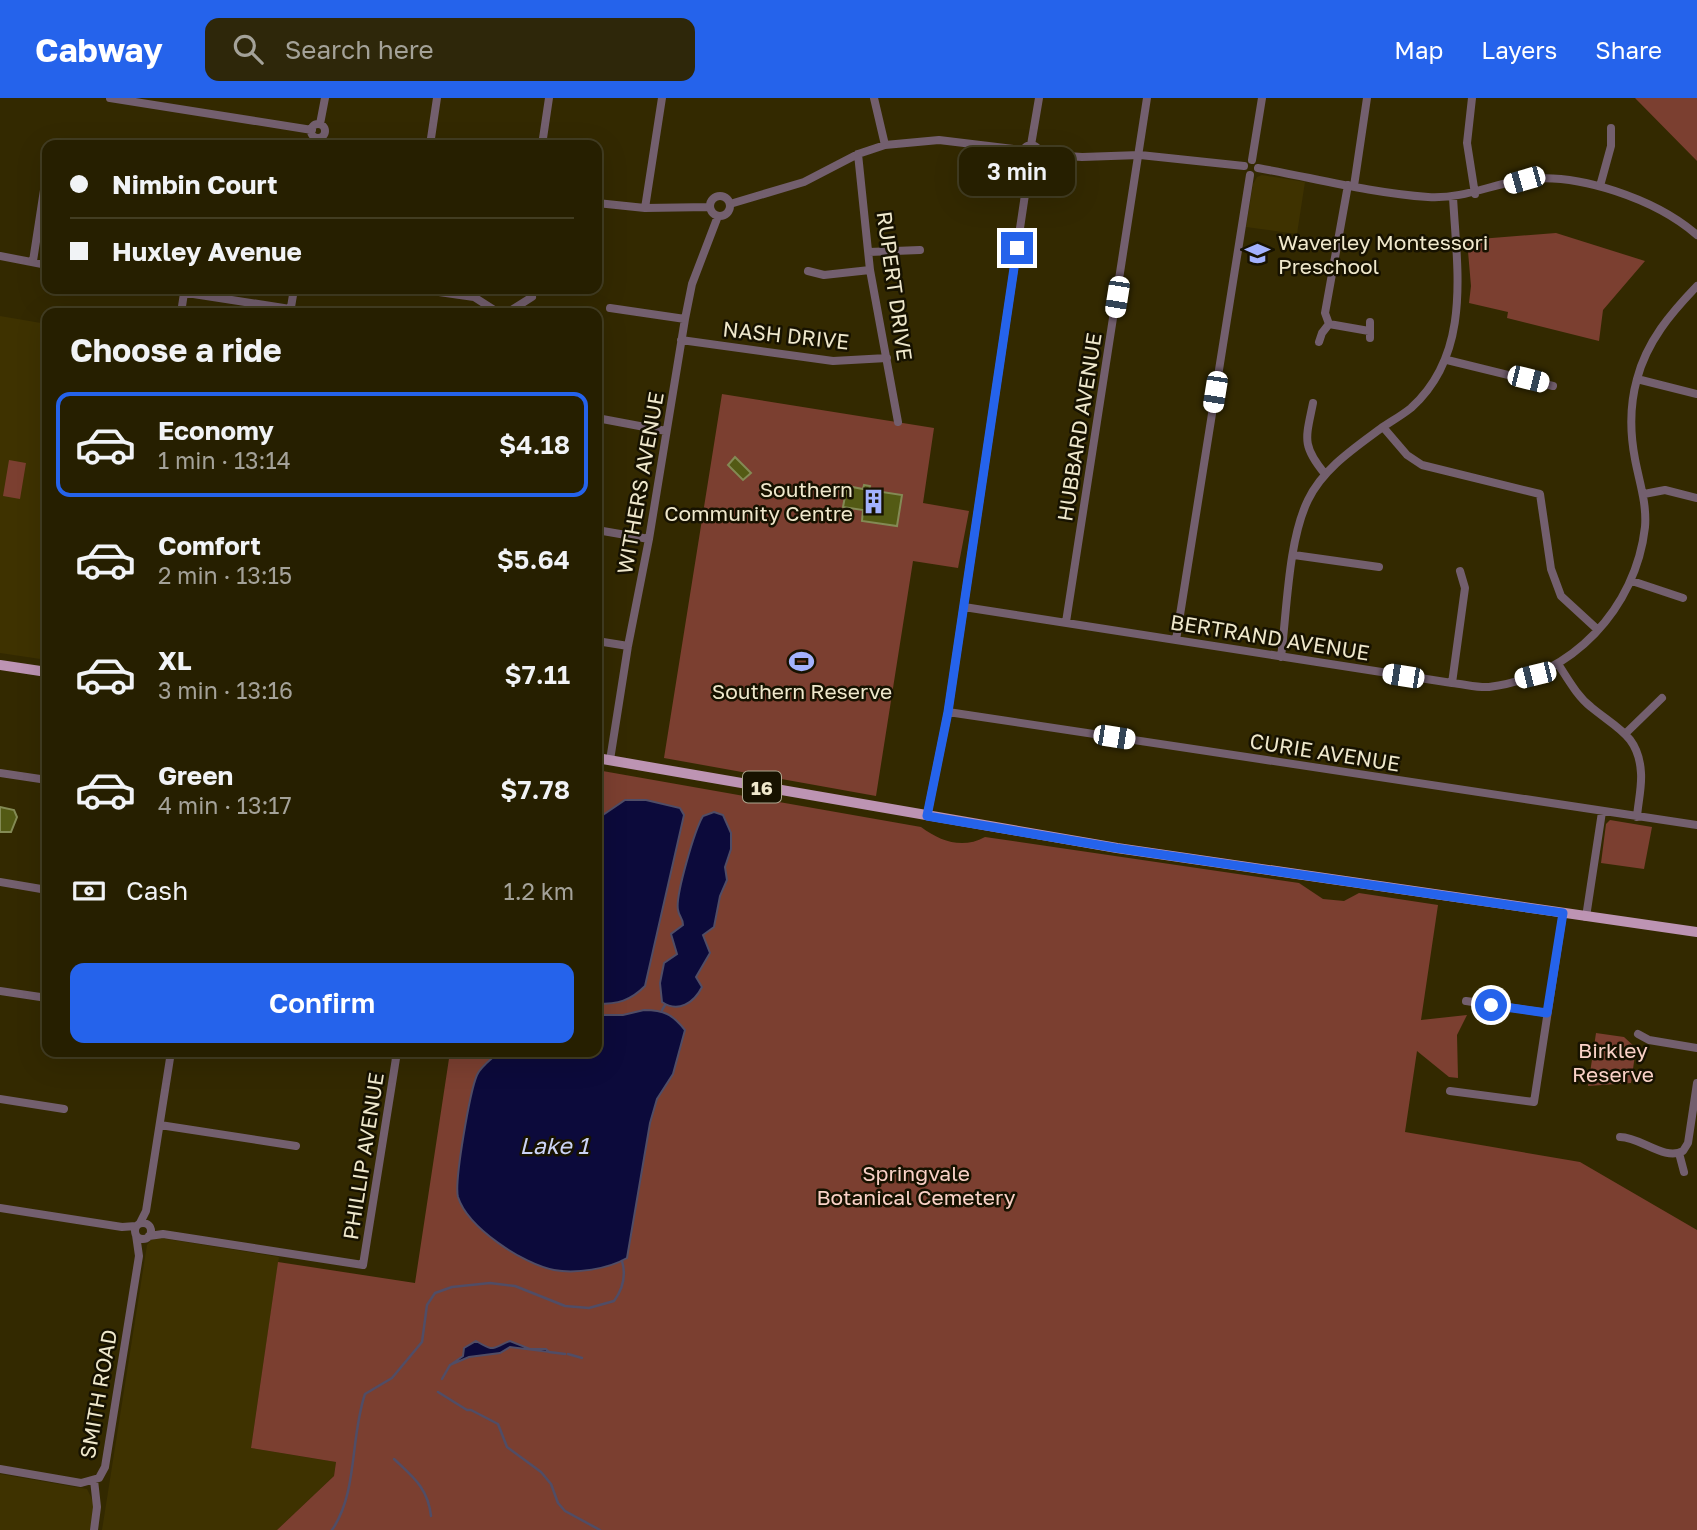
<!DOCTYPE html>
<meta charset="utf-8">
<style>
body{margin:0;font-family:"Golos Text",sans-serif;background:#2e270a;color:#f1f3f6;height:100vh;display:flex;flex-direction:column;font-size:26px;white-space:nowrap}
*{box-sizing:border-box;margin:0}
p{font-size:23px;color:#a4a299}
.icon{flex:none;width:38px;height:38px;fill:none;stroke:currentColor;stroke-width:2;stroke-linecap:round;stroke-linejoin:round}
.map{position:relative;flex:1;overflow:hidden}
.drawer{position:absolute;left:42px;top:210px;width:560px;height:749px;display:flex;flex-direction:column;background:#261f00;border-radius:14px;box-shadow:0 7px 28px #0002,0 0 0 2px #423d22}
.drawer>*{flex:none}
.banner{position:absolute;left:42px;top:42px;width:560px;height:154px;border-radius:14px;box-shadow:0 7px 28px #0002,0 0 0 2px #423d22;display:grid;align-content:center;height:154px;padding:0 28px;background:#261f00}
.end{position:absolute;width:32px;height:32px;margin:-16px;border:9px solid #2563eb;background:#fff;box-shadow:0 0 0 4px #fff}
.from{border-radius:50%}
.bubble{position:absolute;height:49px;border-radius:14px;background:#261f00;box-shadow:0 7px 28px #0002,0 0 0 2px #423d22;font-size:23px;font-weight:600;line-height:49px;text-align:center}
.car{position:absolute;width:21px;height:42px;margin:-21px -10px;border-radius:9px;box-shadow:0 0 5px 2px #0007;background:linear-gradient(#fff 24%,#345 0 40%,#fff 0 76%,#345 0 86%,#fff 0)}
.banner b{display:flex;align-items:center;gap:24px;height:66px;font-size:26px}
.banner b+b{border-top:2px solid #423d22}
.banner i{width:18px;height:18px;background:#f1f3f6}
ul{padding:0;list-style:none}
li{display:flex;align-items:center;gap:21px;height:105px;margin:0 14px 10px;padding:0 14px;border:4px solid transparent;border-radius:14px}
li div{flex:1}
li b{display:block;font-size:26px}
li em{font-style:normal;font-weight:600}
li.active{border-color:#2563eb}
li>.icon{width:63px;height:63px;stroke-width:1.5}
h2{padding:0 28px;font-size:32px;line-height:84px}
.pay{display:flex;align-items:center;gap:18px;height:77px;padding:0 28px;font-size:26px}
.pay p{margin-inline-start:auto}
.button{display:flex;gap:14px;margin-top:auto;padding:14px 28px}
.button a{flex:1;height:80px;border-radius:14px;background:#2563eb;color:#fff;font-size:28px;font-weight:600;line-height:80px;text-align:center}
header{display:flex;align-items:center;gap:42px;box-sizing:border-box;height:98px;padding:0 35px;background:#2563eb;color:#fff}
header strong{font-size:33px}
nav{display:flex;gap:38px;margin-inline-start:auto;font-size:24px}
.search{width:490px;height:63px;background:#2e270a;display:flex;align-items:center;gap:18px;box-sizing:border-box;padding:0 24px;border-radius:14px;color:#a4a299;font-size:26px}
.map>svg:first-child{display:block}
.built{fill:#3e3200}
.green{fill:#7b3f30}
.water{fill:#0c0a3b;stroke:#504d66;stroke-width:2}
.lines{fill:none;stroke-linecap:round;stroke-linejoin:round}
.stream{stroke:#504d66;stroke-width:2.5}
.building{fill:#535a14;stroke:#838a54;stroke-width:2}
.minor{stroke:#735f6e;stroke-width:8}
.major{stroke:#bd94b3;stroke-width:10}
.route{stroke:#2563eb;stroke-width:9}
.labels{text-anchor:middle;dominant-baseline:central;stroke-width:5;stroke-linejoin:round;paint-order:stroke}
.shield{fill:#171200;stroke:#aea88f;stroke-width:2}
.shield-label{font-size:19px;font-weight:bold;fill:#efe8cc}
.poi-label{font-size:21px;fill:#efe8cc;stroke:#171200;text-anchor:start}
.street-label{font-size:21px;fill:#efe8cc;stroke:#171200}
.park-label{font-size:21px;fill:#fad2c7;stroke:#171200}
.water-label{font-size:23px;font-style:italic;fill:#cbd3f5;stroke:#171200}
</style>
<header>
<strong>Cabway</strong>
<div class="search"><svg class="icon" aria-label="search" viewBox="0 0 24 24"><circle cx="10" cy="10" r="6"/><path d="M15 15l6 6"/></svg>Search here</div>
<nav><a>Map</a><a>Layers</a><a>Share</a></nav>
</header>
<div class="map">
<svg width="1697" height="1432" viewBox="0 0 1697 1432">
<rect width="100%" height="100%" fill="#332900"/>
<!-- built -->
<path class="built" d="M 1262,77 L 1305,84 L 1297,136 L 1246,129 L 1253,86 L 1257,79 Z
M 0,218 L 47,226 L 47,562 L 0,555 Z
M 160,1140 L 279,1159 L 251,1350 L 336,1364 L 334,1378 L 277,1432 L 102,1432 L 147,1147 L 151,1142 Z
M 0,1376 L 87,1391 L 94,1405 L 90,1432 L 0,1432 Z"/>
<!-- green -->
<path class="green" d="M 1635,0 L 1697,0 L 1697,63 Z
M 1556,135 L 1645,163 L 1603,212 L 1599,243 L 1507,220 L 1508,214 L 1469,205 L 1471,188 L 1467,142 Z
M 722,296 L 934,330 L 923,405 L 969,413 L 958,470 L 913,463 L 876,698 L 664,660 Z
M 9,362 L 26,365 L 20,401 L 3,398 Z
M 597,672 L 921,729 C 941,744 963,751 985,739 L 1299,785 L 1323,801 L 1344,803 L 1359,795 L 1438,807 L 1421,922 L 1467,917 L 1457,937 L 1458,980 L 1449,979 L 1417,953 L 1405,1034 L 1580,1064 L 1697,1132 L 1697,1432 L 277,1432 L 334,1378 L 336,1364 L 251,1350 L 278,1164 L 415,1185 L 450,954 L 597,954 Z
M 1610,722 L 1652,729 L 1644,771 L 1601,765 L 1606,726 Z
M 1596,935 L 1624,939 L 1636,950 L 1631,985 L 1588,988 Z"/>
<!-- water -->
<path class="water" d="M 625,702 L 646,702 L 680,710 L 684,717 L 645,888 C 630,903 618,906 597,906 L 597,721 Z
M 714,714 L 723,717 L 731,735 L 731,751 L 725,769 L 727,782 L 720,798 L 714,829 L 703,837 L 710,855 L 696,879 L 702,889 C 694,905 678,915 662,904 L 660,885 L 664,865 L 677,856 L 671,836 L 683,827 C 683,820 679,819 678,812 C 675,798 695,731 703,718 Z
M 644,912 C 664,912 672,916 685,932 L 673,976 L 657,1001 L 650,1025 L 627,1160 C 608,1171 576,1176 554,1172 C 523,1166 468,1130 458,1099 C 454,1084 470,993 477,977 C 481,968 492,961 499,954 L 597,954 L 597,917 L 623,917 Z
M 476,1243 C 495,1254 490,1251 510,1243 L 530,1251 L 546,1251 L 549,1254 L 510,1249 L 500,1255 L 469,1259 L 450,1267 L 463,1258 L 464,1250 Z"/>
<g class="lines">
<!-- stream -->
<path class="stream" d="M 662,912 L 665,907
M 549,1254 L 565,1256
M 568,1256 L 582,1260
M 442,1281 L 450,1267
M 438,1294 L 467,1312 L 471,1312 L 498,1326 L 507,1349 L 541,1374 L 551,1386 L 558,1405 L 565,1413 L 600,1432
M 394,1361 C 413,1379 428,1390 431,1418
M 332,1432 C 358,1394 350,1340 365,1296 L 392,1280 L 422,1244 L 427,1207 L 435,1195 L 452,1189 L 490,1185 L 515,1188 L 565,1208 L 589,1210 L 614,1203 C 623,1191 626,1177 622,1163"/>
</g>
<!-- building -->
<path class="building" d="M 735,359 L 751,375 L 743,382 L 728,367 Z
M 864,387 L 870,388 L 869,392 L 902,397 L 897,428 L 862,423 L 863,412 L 843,409 L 847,388 L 863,391 Z
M 0,709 L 14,712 L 17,719 L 11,734 L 0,734 Z"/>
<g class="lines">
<!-- minor -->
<path class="minor" d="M 110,0 L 312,32
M 874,0 L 885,47
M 1472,0 L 1467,45 L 1475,96
M 320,26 L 325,0
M311 33a7 7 0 1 1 14 0a7 7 0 1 1-14 0Z
M 430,47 L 437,0
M 542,47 L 549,0
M 1031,47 L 1039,0
M1023 55a8 8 0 1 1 16 0a8 8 0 1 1-16 0Z
M 858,56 L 870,172 L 898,324
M 1039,56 L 1082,59 L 1140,57 L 1244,68
M 1252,62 L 1262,0
M 1258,70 C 1314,80 1371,95 1428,99 C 1464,101 1489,87 1522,82 C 1577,73 1657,102 1697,137
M 1348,87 L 1325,215 L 1329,226 L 1369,233
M 1354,88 L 1367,0
M 1600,88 L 1611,48 L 1611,30
M710 108a10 10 0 1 1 20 0a10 10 0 1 1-20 0Z
M 597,105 L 645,110 L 710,109
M 730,106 L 804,84 L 858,56 L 885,47 L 939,42 L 1023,52
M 645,110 L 662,0
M 869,154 L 920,152
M 0,158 L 47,167
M 33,163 L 46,79
M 808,173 L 824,177 L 870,172
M 161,191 L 290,211
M 418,191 L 474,199 L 499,215
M 610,210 L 685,221
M 181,215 L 184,195
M 290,215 L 294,191
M 507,215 L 532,199
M 1370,240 L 1370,224
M 681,242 L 833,263 L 887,260
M 1319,244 L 1322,235 L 1329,226
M 1447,262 L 1553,288
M 1637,281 L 1697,296
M 1313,305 C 1306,340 1301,347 1325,376
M 597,320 L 666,333
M 1383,329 L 1407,357 L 1422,367 L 1540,396 L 1551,471 L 1561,498 L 1598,532
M 1644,396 L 1665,392 L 1697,400
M 597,432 L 649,441
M 1294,457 L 1379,469
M 1632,483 L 1683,500
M 964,509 L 1452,585 C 1464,586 1478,590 1489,589 C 1572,579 1636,510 1645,429 C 1647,405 1639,383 1635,361 C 1630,335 1630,306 1637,281 C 1647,243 1671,215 1697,188
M 1066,524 L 1147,0
M 1176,542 L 1250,77
M 597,543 L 628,548
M 1281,559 C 1287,513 1288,443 1308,402 C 1323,371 1353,351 1380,331 C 1390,324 1401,318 1411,310 C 1472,255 1457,172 1453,99
M 1558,566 C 1568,581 1577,598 1591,609 C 1616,630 1639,637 1641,675 C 1642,689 1638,705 1637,719
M 1452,585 L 1465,490 L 1460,473
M 948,614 L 1697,727
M 1626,635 L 1662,600
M 610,662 L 628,548 L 649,441 L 685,221 L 692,186 L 718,118
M 0,675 L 47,682
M 927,718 L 948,614 L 1030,63
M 0,784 L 47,792
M 1586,819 L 1602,714
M 0,893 L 47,900
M 1466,903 L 1547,915
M 1638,936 L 1649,942 L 1697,950
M 380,954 L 396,958
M 1450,993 L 1534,1004 L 1563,815
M 0,1001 L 64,1011
M 160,1027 L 296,1048
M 1620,1039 C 1641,1039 1664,1063 1683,1053 L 1688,1045 L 1697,985
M 1679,1055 L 1684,1074
M 0,1110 L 122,1129 L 136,1128
M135 1133a8 8 0 1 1 16 0a8 8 0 1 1-16 0Z
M 140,1125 L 146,1113 L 171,954
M 149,1138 L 163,1136 L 363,1167 L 397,954
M 0,1371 L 81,1385 L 99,1380 L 105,1369 L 139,1158 L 136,1137
M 94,1432 L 97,1409 L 94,1382"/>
<!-- major -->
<path class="major" d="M 0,567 L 47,574
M 597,660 L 1117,750 L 1697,834"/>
</g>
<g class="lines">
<!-- route -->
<path class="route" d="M 1017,150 L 948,614 L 927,718 L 1116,750 L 1563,815 L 1547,915 L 1491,907"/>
</g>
<!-- icons -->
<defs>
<symbol id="school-bare" viewBox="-9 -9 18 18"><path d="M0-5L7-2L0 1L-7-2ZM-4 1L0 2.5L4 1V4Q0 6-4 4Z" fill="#a3b2fd" stroke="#171200" stroke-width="2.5" paint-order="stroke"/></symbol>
<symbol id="building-bare" viewBox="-9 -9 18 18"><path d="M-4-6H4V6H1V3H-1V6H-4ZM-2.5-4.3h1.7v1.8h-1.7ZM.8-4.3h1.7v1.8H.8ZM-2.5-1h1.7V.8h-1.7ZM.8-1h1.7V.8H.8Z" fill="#a3b2fd" stroke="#171200" stroke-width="2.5" paint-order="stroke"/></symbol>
<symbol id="stadium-bare" viewBox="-9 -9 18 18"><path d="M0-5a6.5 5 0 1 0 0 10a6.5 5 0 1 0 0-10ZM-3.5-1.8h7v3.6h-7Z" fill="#a3b2fd" stroke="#171200" stroke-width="2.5" paint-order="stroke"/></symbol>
</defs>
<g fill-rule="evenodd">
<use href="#school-bare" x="1240" y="138" width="35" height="35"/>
<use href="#building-bare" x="856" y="386" width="35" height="35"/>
<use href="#stadium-bare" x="784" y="546" width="35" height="35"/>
</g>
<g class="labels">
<!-- shield labels -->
<rect class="shield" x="743" y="673.5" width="38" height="31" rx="5"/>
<g class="shield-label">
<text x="762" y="689">16</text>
</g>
<!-- poi labels -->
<g class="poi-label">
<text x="1278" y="144">Waverley Montessori<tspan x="1278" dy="24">Preschool</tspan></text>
<text x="853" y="391" text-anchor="end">Southern<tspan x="853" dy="24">Community Centre</tspan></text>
<text x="802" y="593" text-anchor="middle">Southern Reserve</text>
</g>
<!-- street labels -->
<g class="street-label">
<text transform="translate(895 188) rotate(82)">RUPERT DRIVE</text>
<text transform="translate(786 237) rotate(6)">NASH DRIVE</text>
<text transform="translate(1079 329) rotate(-81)">HUBBARD AVENUE</text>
<text transform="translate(640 385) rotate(-80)">WITHERS AVENUE</text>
<text transform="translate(1270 539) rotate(9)">BERTRAND AVENUE</text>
<text transform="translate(1325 654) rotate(9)">CURIE AVENUE</text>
<text transform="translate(363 1058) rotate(-81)">PHILLIP AVENUE</text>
<text transform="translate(98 1296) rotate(-80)">SMITH ROAD</text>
</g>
<!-- park labels -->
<g class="park-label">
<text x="1613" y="952">Birkley<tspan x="1613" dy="24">Reserve</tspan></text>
<text x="916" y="1075">Springvale<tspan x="916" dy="24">Botanical Cemetery</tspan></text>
</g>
<!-- water labels -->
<g class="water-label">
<text x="554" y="1047">Lake 1</text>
</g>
</g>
</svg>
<i class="end from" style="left:1491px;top:907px"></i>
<i class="end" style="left:1017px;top:150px"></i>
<div class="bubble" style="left:959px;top:49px;width:116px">3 min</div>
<i class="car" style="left:1524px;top:82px;rotate:254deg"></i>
<i class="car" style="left:1117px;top:199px;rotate:189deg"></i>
<i class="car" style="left:1528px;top:281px;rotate:104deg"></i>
<i class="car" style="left:1215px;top:294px;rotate:189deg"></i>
<i class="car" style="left:1535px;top:577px;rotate:256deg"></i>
<i class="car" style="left:1403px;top:578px;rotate:279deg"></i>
<i class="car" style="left:1114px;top:639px;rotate:99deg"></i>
<div class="banner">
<b><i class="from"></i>Nimbin Court</b>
<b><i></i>Huxley Avenue</b>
</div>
<section class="drawer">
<h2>Choose a ride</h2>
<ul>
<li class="active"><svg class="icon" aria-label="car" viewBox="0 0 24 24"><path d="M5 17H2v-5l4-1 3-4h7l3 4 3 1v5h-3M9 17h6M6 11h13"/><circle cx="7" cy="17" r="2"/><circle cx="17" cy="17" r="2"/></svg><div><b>Economy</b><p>1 min · 13:14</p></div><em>$4.18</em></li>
<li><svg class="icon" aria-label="car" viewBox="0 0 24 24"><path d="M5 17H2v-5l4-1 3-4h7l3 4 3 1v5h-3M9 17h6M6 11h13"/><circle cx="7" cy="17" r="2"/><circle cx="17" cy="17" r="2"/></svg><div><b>Comfort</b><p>2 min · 13:15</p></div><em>$5.64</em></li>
<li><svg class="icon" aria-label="car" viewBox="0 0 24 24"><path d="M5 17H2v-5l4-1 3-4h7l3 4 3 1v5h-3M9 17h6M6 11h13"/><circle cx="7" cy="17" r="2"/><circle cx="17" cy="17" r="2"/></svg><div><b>XL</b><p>3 min · 13:16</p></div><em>$7.11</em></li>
<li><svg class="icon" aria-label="car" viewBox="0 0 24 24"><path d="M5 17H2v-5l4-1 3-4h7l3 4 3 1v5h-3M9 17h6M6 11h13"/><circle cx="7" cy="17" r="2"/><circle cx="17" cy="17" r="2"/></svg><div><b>Green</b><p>4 min · 13:17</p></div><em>$7.78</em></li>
</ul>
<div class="pay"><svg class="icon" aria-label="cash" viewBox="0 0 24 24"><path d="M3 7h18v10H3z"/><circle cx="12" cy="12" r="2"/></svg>Cash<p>1.2 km</p></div>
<div class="button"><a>Confirm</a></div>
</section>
</div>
